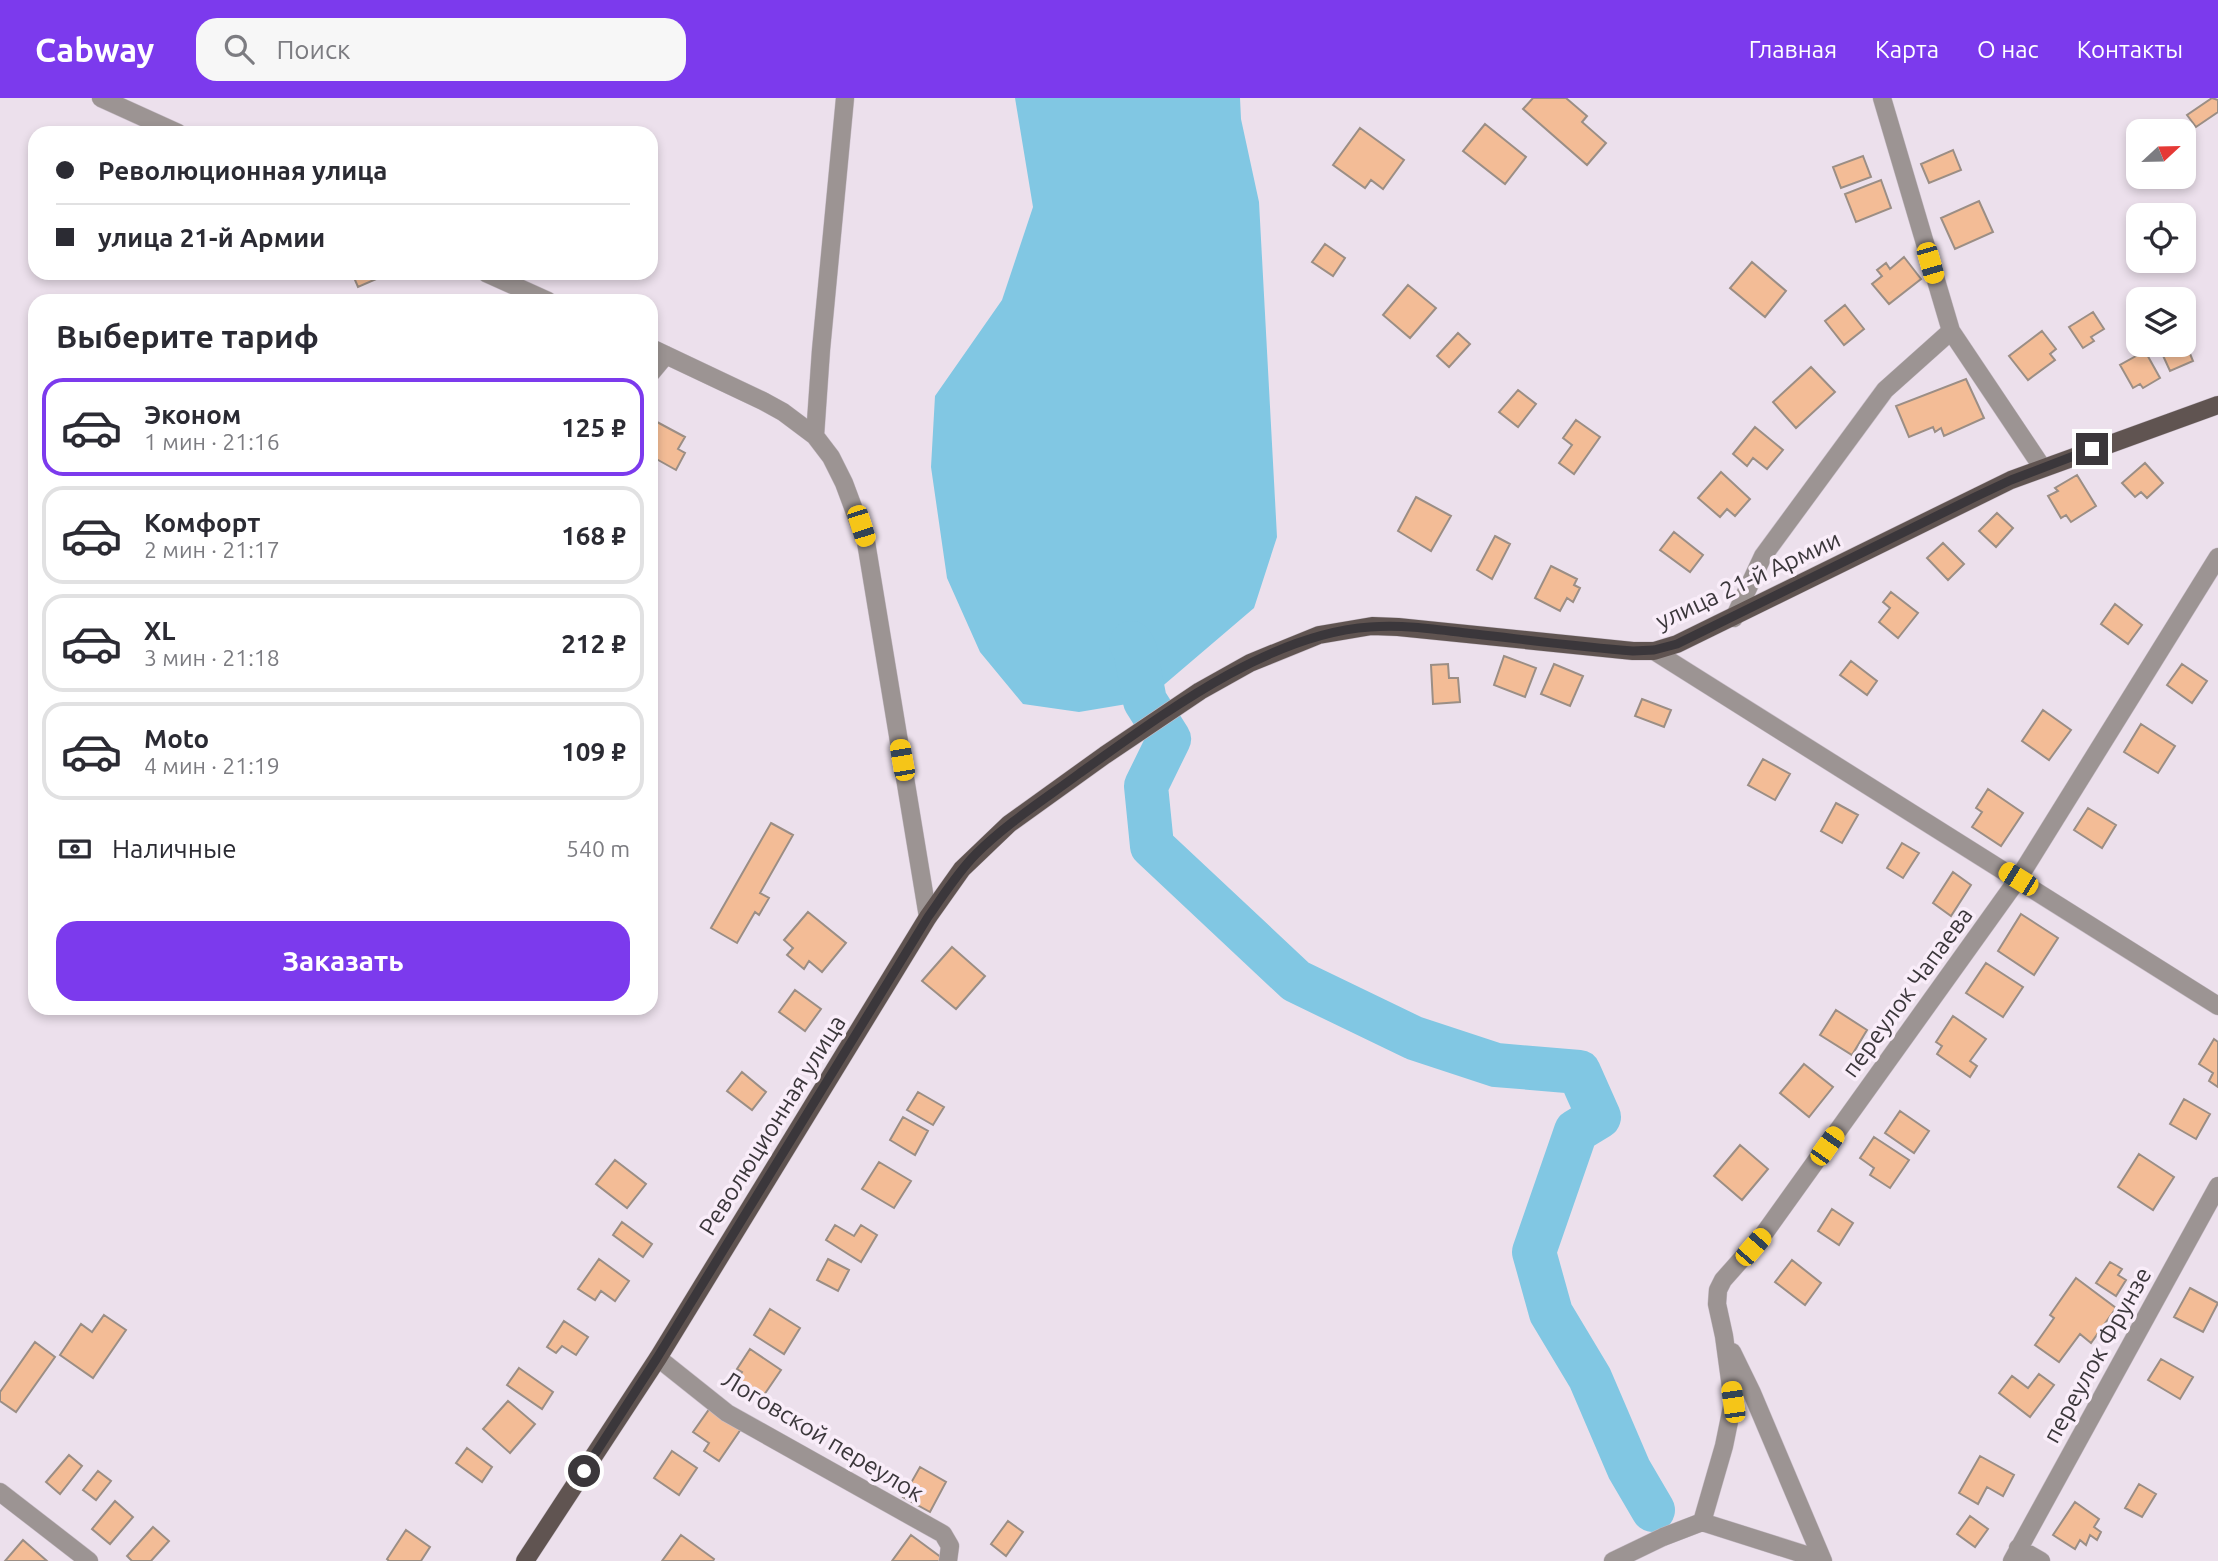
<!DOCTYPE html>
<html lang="ru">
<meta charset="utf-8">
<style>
body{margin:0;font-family:Ubuntu,sans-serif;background:#f7f7f7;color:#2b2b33;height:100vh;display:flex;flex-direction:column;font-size:26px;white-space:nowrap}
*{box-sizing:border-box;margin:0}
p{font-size:23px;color:#7c7c81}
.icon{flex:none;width:38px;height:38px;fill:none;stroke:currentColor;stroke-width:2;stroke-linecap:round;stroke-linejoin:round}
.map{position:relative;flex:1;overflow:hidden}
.sheet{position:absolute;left:28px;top:196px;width:630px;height:721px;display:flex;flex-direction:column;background:#fff;border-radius:21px;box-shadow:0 4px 10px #0003}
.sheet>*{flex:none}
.top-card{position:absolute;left:28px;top:28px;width:630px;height:154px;border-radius:21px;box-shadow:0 4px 10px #0003;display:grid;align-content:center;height:154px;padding:0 28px;background:#fff}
.needle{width:46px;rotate:68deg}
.tools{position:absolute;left:2126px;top:21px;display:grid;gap:14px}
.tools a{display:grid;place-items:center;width:70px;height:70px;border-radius:14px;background:#fff;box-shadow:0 4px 10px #0003;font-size:35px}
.end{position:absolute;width:32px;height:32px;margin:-16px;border:9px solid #3b373b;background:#fff;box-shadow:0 0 0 4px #fff}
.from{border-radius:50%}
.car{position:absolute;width:21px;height:42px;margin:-21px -10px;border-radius:9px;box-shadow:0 0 5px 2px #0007;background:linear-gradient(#f5c518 24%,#345 0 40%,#f5c518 0 76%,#345 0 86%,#f5c518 0)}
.top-card b{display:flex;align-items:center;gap:24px;height:66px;font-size:26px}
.top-card b+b{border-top:2px solid #e1e1e2}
.top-card i{width:18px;height:18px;background:#2b2b33}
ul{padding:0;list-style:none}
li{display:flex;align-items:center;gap:21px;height:98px;margin:0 14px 10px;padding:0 14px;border:4px solid #e1e1e2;border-radius:21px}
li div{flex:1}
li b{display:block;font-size:26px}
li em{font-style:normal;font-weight:700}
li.current{border-color:#7c3aed}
li>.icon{width:63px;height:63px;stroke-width:1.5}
h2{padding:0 28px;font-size:32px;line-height:84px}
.pay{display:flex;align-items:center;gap:18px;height:77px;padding:0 28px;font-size:26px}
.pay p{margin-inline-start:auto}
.action{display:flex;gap:14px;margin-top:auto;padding:14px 28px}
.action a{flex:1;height:80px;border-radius:21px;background:#7c3aed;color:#fff;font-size:28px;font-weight:700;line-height:80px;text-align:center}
header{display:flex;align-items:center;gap:42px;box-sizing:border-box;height:98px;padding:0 35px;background:#7c3aed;color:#fff}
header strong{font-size:33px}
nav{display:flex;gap:38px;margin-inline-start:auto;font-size:24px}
.search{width:490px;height:63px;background:#f7f7f7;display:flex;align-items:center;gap:18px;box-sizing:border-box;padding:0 24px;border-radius:21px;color:#7c7c81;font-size:26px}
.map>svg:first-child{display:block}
.water{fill:#81c7e3}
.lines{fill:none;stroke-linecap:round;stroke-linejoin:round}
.river{stroke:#81c7e3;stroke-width:44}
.building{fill:#f3bc96;stroke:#9b8e85;stroke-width:2}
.minor-casing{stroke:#c9bec9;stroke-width:19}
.major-casing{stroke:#c9bec9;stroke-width:19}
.minor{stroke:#9c9493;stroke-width:18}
.major{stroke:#605451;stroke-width:18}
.route{stroke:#3b373b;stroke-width:9}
.labels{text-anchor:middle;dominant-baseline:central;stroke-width:7;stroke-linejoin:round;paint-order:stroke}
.street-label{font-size:24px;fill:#3b373b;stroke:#f9edf9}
</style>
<header>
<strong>Cabway</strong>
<div class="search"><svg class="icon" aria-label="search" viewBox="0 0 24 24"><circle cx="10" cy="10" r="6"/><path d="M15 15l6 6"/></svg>Поиск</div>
<nav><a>Главная</a><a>Карта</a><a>О нас</a><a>Контакты</a></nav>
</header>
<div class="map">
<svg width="2218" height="1463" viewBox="0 0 2218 1463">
<rect width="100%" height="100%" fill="#ece0ec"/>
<!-- water -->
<path class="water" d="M 1015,0 L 1240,0 L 1241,21 L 1259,104 L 1277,439 L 1254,510 L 1145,603 L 1079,614 L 1023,606 L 980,554 L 947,480 L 931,369 L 935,298 L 1002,202 L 1033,109 Z"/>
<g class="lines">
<!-- river -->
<path class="river" d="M 1131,545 L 1135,552 L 1145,603 L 1169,641 L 1146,688 L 1152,748 L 1296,883 L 1414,940 L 1496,967 L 1579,974 L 1599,1019 L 1576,1033 L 1534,1154 L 1551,1215 L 1590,1280 L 1629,1371 L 1653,1412"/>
</g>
<!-- building -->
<path class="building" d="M 1533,0 L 1566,0 L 1587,18 L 1582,24 L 1606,45 L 1587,67 L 1523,11 Z
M 2212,0 L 2218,2 L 2218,14 L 2196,29 L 2187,17 Z
M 1485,26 L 1526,59 L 1505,86 L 1463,53 Z
M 1360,30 L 1404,62 L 1383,91 L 1371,82 L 1365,90 L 1333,67 Z
M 1953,52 L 1961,72 L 1929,85 L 1921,66 Z
M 1863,58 L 1871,79 L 1841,90 L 1833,69 Z
M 1881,82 L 1891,110 L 1856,124 L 1845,96 Z
M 1979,103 L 1993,134 L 1955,151 L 1941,120 Z
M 1325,146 L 1345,160 L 1333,178 L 1312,164 Z
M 1904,159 L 1921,181 L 1889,206 L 1872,186 L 1882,178 L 1877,172 L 1886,165 L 1890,171 Z
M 1752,164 L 1786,193 L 1765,219 L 1730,190 Z
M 352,175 L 390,175 L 358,189 Z
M 1408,187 L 1436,210 L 1410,240 L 1383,217 Z
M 1845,207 L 1864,231 L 1844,247 L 1825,223 Z
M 2093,214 L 2104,231 L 2091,239 L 2094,243 L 2083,250 L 2069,229 Z
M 2042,233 L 2056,251 L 2050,256 L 2055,262 L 2028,282 L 2009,258 Z
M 1458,235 L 1470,246 L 1449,269 L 1437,258 Z
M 2184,241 L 2193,263 L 2170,273 L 2160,251 L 2171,247 L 2184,247 Z
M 2145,253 L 2160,280 L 2143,290 L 2140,286 L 2133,290 L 2120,267 Z
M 1811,269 L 1835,294 L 1796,330 L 1773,304 Z
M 1966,281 L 1984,320 L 1944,338 L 1941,330 L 1935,334 L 1933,329 L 1909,339 L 1896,308 Z
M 1518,292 L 1536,306 L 1518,329 L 1499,314 Z
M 1576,322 L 1600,339 L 1574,376 L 1559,365 L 1572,347 L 1563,340 Z
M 657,324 L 685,339 L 678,351 L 685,355 L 676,372 L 651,358 L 651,335 Z
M 1755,329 L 1783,352 L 1767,371 L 1753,360 L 1747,368 L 1733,356 Z
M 2145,365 L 2163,385 L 2147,400 L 2141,394 L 2135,399 L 2122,385 Z
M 1721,374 L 1750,401 L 1735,418 L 1727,411 L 1720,419 L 1698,400 Z
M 2077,377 L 2096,408 L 2071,424 L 2066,417 L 2061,420 L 2048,398 L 2058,393 L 2055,390 Z
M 1416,399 L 1451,418 L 1431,453 L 1398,433 Z
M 1997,415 L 2013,430 L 1996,449 L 1979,433 Z
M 1674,434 L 1703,457 L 1690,474 L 1660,452 Z
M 1495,438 L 1510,446 L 1492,481 L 1477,472 Z
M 1943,445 L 1964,466 L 1948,482 L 1927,460 Z
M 1551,468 L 1577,481 L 1574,487 L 1580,490 L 1573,504 L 1567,500 L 1560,513 L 1535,500 Z
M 1891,494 L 1918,515 L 1898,540 L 1879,524 L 1890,510 L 1883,504 Z
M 2115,506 L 2142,527 L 2128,546 L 2101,526 Z
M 1504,558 L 1536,570 L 1525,599 L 1494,587 Z
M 1851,563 L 1877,583 L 1867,597 L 1840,577 Z
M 1448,566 L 1449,580 L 1458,580 L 1460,604 L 1433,606 L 1431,567 Z
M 1554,566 L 1583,578 L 1570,608 L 1541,596 Z
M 2182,566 L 2207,583 L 2192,605 L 2167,587 Z
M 1642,601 L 1671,612 L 1664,629 L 1635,618 Z
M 2043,612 L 2071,632 L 2049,662 L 2022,643 Z
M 2141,626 L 2175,648 L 2158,675 L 2124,654 Z
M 1763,661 L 1790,676 L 1775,702 L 1748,687 Z
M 1988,691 L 2023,715 L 2001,748 L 1972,729 L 1982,714 L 1976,710 Z
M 1836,705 L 1858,717 L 1842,745 L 1821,733 Z
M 2088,710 L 2116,727 L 2102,750 L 2074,732 Z
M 771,725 L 793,737 L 760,795 L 769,800 L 759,817 L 755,814 L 737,845 L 711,830 Z
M 1902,745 L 1919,755 L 1903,780 L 1887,770 Z
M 1953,774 L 1971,787 L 1951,818 L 1933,805 Z
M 808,814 L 846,845 L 822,874 L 809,863 L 804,871 L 787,857 L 793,850 L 784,842 Z
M 2021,816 L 2058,840 L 2034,877 L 1998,853 Z
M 952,849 L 985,878 L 956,911 L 922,883 Z
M 1986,865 L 2023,889 L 2003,919 L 1966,895 Z
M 795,892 L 821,911 L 805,933 L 779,914 Z
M 1836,912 L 1867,932 L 1852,957 L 1820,937 Z
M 1953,918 L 1986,941 L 1970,963 L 1977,968 L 1970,979 L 1937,956 L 1942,948 L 1936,944 Z
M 2214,941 L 2218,944 L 2218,989 L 2209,983 L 2213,975 L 2199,966 Z
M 1804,966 L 1833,989 L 1809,1019 L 1780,995 Z
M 742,974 L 766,994 L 752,1012 L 727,993 Z
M 918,994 L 944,1009 L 933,1027 L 907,1012 Z
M 2184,1001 L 2210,1016 L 2196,1041 L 2170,1026 Z
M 1900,1013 L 1929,1033 L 1914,1055 L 1885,1035 Z
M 903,1019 L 928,1033 L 915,1057 L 890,1042 Z
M 1874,1039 L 1909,1062 L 1890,1090 L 1870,1077 L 1874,1070 L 1860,1060 Z
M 1740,1047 L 1768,1071 L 1742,1102 L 1714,1078 Z
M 2139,1056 L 2174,1079 L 2153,1112 L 2118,1089 Z
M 615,1062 L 646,1086 L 627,1110 L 596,1086 Z
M 879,1064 L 911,1083 L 894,1110 L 862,1091 Z
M 1832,1111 L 1853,1125 L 1839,1147 L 1818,1133 Z
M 622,1124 L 652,1146 L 643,1159 L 613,1137 Z
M 835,1127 L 854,1138 L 861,1127 L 877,1137 L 861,1164 L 826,1142 Z
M 599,1161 L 629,1183 L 615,1203 L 601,1193 L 595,1202 L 578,1191 Z
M 828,1161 L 849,1172 L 838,1193 L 817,1182 Z
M 1792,1162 L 1821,1185 L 1805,1207 L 1775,1184 Z
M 2110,1164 L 2122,1171 L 2118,1177 L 2126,1182 L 2116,1198 L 2096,1185 Z
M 2076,1180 L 2116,1210 L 2091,1245 L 2080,1236 L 2059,1264 L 2035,1247 L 2054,1220 L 2050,1217 Z
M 2190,1190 L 2218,1205 L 2203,1234 L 2174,1219 Z
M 770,1211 L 800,1230 L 784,1256 L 754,1237 Z
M 104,1217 L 126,1232 L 93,1280 L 60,1257 L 81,1226 L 92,1234 Z
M 564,1223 L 588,1239 L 576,1257 L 562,1248 L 556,1255 L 547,1249 Z
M 35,1244 L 55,1259 L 16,1314 L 0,1303 L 0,1294 Z
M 750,1251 L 781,1272 L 762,1300 L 736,1283 L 742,1274 L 737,1271 Z
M 2161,1261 L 2193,1279 L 2180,1301 L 2148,1282 Z
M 519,1270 L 553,1294 L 542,1311 L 507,1287 Z
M 2039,1276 L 2054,1287 L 2030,1319 L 1999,1295 L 2012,1278 L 2028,1290 Z
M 508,1303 L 535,1326 L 510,1355 L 483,1331 Z
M 710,1310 L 741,1331 L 719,1363 L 704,1353 L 709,1345 L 693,1334 Z
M 467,1350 L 492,1369 L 482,1384 L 456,1365 Z
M 672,1353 L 697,1370 L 679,1397 L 654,1380 Z
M 69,1357 L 82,1368 L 60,1396 L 46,1384 Z
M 1980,1358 L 2014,1377 L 2003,1398 L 1987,1389 L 1978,1406 L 1959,1395 Z
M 920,1369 L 946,1384 L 930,1414 L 903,1399 Z
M 98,1373 L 111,1383 L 96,1402 L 83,1392 Z
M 2139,1386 L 2156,1396 L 2142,1419 L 2125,1410 Z
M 115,1403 L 133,1419 L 110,1446 L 92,1431 Z
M 2075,1404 L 2099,1421 L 2094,1429 L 2101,1434 L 2097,1442 L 2090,1437 L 2086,1447 L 2080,1442 L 2075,1451 L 2053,1437 Z
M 1970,1418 L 1988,1431 L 1975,1449 L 1957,1436 Z
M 1008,1423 L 1023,1434 L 1006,1458 L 991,1446 Z
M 153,1429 L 169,1443 L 151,1463 L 132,1463 L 127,1458 Z
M 406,1432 L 430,1449 L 421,1463 L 389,1463 L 387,1461 Z
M 681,1437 L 714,1461 L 713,1463 L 662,1463 Z
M 911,1437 L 942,1460 L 940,1463 L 892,1463 Z
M 23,1442 L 47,1463 L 5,1463 Z"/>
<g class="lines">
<defs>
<path id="minor" d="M 101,0 L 178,35
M 1882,0 L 1951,233 L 2042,369
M 486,175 L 548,203
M 651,250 L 763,303 L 783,314 L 815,338 L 831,359 L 844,385 L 866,444 L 928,819
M 651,275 L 666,257
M 815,338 L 821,252 L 845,0
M 1734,520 L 1763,458 L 1885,292 L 1951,233
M 1654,553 L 2218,908
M 1732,1254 L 1752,1295 L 1823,1463
M 658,1260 L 727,1315 L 943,1436 L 950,1448 L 948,1463
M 0,1394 L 89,1463
M 1702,1424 L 1724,1348 L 1733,1304 L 1724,1238 L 1717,1206 L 1718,1192 L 1723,1182 L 1763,1137 L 2018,781 L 2218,459
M 2018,1450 L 2041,1463
M 1613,1463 L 1663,1439 L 1702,1424 L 1822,1462
M 2012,1463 L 2218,1088"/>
<path id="major" d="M 525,1463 L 658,1260 L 928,819 L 962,771 L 1009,726 L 1105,657 L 1200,593 L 1250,565 L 1319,537 L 1372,528 L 1398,529 L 1633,553 L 1654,553 L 1677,546 L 2011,382 L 2218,307"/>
</defs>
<!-- minor casing -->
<use href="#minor" class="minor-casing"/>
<!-- major casing -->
<use href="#major" class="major-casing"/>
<!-- minor -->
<use href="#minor" class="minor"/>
<!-- major -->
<use href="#major" class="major"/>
</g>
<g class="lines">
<!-- route -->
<path class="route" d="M 584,1373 L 657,1260 L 928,819 C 943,798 957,775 976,756 C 1007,725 1045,701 1080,675 C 1162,617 1267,536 1370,529 C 1404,526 1441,532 1475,536 C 1528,542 1580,549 1633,553 L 1654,552 L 1677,546 L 1975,399 L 2011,382 L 2092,351"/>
</g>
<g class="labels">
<!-- street labels -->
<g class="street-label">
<text transform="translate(1748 482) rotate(-25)">улица 21-й Армии</text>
<text transform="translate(1907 894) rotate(-54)">переулок Чапаева</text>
<text transform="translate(772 1027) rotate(-58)">Революционная улица</text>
<text transform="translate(2097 1257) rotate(-61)">переулок Фрунзе</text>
<text transform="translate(823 1338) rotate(31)">Логовской переулок</text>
</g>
</g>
</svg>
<div class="tools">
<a><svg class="needle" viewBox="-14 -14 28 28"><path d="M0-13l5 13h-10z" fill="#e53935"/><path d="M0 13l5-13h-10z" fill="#7c7c81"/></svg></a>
<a><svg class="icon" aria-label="locate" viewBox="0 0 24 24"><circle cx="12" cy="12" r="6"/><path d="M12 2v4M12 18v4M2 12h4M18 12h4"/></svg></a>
<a><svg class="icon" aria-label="layers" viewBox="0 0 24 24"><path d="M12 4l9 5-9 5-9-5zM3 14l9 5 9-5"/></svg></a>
</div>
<i class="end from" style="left:584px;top:1373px"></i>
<i class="end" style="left:2092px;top:351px"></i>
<i class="car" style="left:1930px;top:165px;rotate:164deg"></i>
<i class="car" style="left:861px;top:428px;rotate:162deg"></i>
<i class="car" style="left:902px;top:662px;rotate:350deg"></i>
<i class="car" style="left:2018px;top:781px;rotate:302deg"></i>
<i class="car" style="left:1827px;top:1048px;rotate:35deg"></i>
<i class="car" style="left:1753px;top:1149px;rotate:41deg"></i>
<i class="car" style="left:1733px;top:1304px;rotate:352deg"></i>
<div class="top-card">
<b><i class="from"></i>Революционная улица</b>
<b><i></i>улица 21-й Армии</b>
</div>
<section class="sheet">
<h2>Выберите тариф</h2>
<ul>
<li class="current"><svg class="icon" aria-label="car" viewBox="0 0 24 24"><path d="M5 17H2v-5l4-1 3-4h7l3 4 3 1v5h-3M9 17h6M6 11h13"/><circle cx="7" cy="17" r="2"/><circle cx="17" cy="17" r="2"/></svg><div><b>Эконом</b><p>1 мин · 21:16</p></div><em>125 ₽</em></li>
<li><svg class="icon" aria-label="car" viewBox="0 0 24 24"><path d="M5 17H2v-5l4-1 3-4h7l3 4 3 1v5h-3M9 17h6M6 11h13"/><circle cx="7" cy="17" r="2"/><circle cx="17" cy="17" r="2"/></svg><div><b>Комфорт</b><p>2 мин · 21:17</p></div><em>168 ₽</em></li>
<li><svg class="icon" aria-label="car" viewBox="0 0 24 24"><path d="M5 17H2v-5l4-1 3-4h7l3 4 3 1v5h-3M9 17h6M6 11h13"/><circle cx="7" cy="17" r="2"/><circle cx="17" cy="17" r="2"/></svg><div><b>XL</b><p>3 мин · 21:18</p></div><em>212 ₽</em></li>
<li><svg class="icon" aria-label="car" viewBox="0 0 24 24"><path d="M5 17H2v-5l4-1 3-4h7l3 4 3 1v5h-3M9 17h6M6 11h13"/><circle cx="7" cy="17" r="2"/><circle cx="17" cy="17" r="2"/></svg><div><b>Moto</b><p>4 мин · 21:19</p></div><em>109 ₽</em></li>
</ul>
<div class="pay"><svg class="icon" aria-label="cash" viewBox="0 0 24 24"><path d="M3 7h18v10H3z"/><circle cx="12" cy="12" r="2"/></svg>Наличные<p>540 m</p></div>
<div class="action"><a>Заказать</a></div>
</section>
</div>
